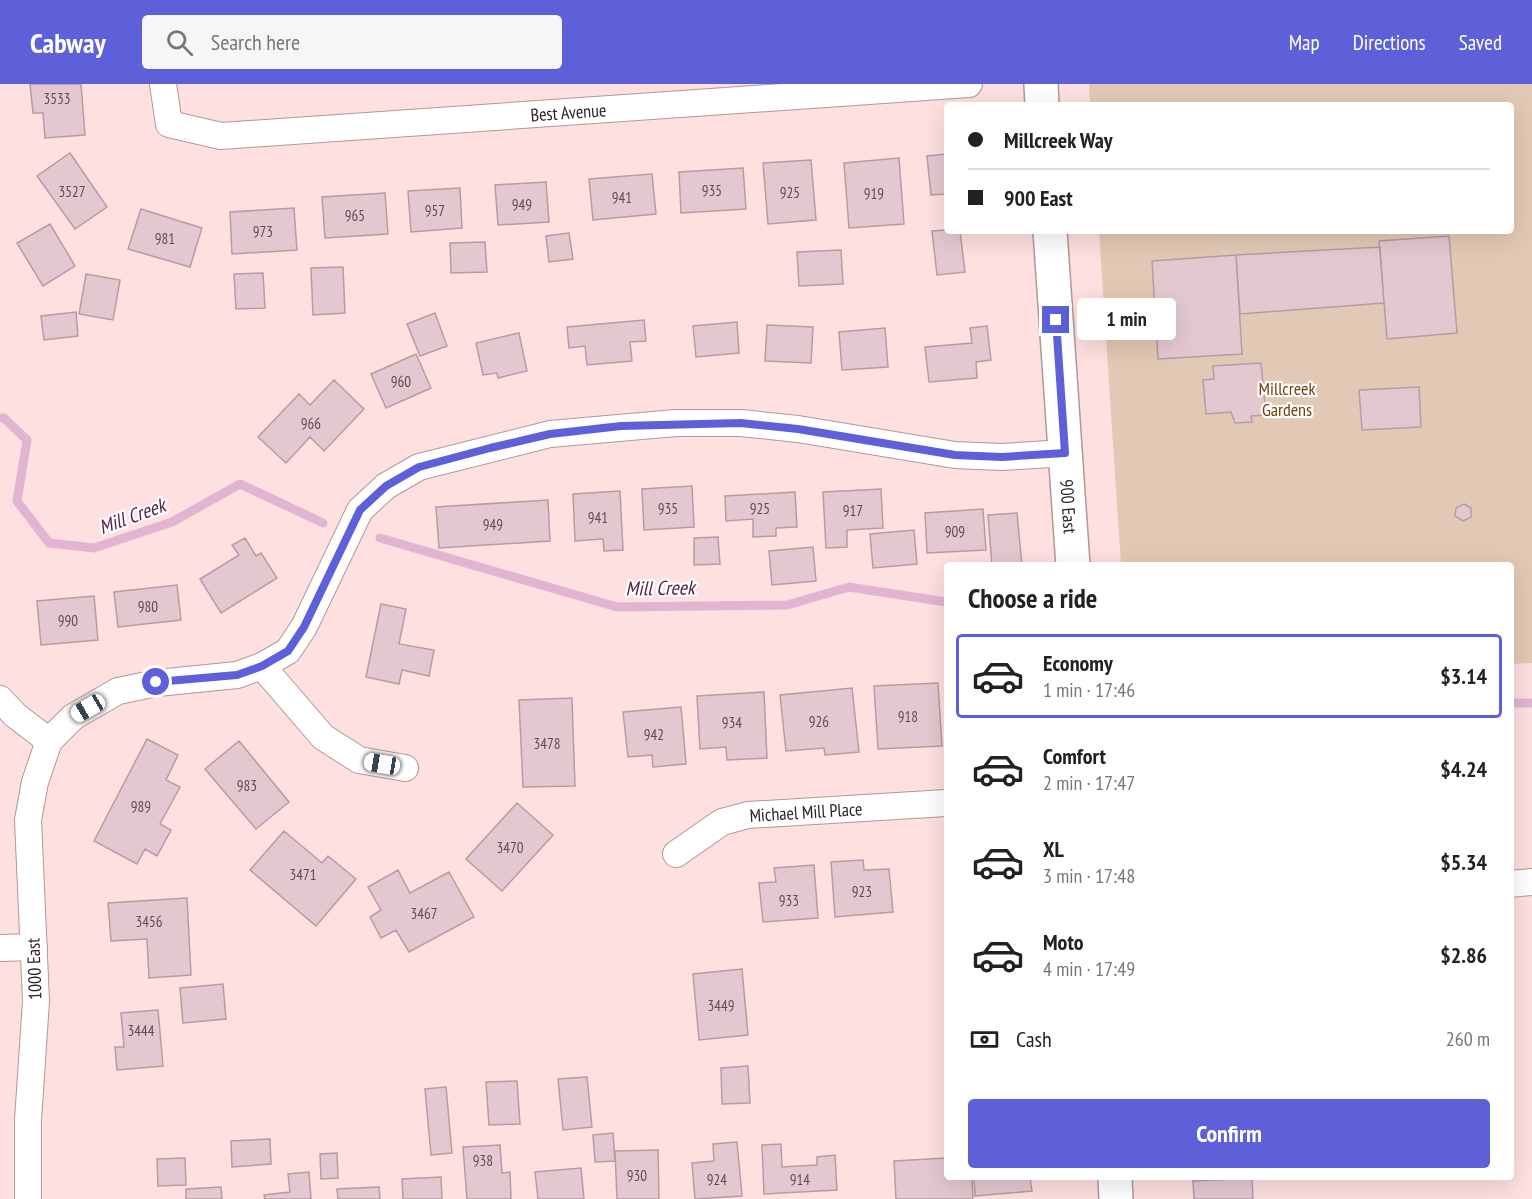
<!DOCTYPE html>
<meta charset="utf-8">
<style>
body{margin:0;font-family:"PT Sans Narrow",sans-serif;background:#f6f6f6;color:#222;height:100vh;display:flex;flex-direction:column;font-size:22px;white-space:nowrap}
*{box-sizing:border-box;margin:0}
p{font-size:20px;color:#767676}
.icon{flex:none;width:33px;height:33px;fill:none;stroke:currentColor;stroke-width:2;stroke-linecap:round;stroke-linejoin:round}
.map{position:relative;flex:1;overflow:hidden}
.sheet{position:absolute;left:944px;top:478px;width:570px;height:618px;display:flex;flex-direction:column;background:#fff;border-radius:6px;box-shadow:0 6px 24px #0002}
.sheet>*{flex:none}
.hud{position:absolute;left:944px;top:18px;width:570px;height:132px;border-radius:6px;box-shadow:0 6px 24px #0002;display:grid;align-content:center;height:132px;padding:0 24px;background:#fff}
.end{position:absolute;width:27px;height:27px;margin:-14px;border:8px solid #5d60d8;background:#fff;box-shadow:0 0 0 3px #fff}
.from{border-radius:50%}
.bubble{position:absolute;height:42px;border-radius:6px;background:#fff;box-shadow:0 6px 24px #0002;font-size:20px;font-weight:700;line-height:42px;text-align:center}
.car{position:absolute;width:18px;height:36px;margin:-18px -9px;border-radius:8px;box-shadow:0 0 4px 2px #0007;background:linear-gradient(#fff 24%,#345 0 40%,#fff 0 76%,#345 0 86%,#fff 0)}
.hud b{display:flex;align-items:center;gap:21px;height:57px;font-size:22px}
.hud b+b{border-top:2px solid #e0e0e0}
.hud i{width:15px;height:15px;background:#222}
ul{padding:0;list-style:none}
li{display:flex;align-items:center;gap:18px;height:84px;margin:0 12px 9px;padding:0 12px;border:3px solid transparent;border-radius:6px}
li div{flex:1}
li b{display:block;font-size:22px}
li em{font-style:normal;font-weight:700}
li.selected{border-color:#5d60d8}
li>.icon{width:54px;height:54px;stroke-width:1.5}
h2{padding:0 24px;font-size:27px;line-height:72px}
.pay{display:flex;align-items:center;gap:15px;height:66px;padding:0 24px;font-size:22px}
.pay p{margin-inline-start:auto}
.primary-button{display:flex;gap:12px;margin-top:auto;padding:12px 24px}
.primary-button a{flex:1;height:69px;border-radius:6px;background:#5d60d8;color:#fff;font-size:24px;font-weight:700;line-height:69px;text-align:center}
header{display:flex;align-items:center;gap:36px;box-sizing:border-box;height:84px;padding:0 30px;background:#5d60d8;color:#fff}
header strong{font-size:28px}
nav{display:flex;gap:33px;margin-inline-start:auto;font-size:21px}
.search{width:420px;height:54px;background:#f6f6f6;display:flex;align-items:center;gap:15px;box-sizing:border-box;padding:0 21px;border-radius:6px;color:#767676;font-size:22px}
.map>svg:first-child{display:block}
.green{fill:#e2c9b5}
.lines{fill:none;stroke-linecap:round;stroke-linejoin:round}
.stream{stroke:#e1b5d2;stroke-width:9}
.building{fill:#e3c8cf;stroke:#b69ca3;stroke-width:1.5}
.minor-casing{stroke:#b29797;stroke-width:28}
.secondary-casing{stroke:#b29797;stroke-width:36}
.minor{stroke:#fff;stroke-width:26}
.secondary{stroke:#fff;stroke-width:33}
.route{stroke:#5d60d8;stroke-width:8}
.labels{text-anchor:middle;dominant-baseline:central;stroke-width:4.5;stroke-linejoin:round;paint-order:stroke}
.number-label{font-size:15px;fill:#5c4d4f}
.street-label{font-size:18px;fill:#2f2424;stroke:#fff}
.park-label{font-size:18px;fill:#713f09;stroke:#fff}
.water-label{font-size:20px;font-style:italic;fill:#59244b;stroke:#fff}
</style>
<header>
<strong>Cabway</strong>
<div class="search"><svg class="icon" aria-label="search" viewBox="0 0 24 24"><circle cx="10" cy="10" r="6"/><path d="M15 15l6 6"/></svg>Search here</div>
<nav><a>Map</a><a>Directions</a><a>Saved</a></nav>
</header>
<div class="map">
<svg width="1532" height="1115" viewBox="0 0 1532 1115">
<rect width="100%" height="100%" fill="#fde0df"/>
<!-- green -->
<path class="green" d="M 1089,0 L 1532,0 L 1532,579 L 1511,580 L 1510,482 L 1121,481 L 1099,147 L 1510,147 L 1510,21 L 1090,21 Z"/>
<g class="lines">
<!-- stream -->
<path class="stream" d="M 0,334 L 4,334 L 27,356 L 17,417 L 49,459 L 94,464 L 172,438 L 240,400 L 323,439
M 380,454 L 617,523 L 787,521 L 849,503 L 946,518
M 1510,619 L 1532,619"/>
</g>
<!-- building -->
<path class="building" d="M 30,0 L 81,0 L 85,51 L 45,54 L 43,29 L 33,29 Z
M 70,69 L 107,123 L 75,145 L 37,92 Z
M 946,70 L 946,126 L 945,110 L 931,111 L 927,72 Z
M 899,74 L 904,140 L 849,144 L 844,79 Z
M 811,76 L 816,136 L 768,140 L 763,79 Z
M 743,84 L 746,125 L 681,129 L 679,88 Z
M 652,90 L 656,130 L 593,136 L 589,95 Z
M 546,98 L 549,138 L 498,141 L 495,101 Z
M 460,104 L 462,144 L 411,148 L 408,107 Z
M 385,109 L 388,150 L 325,154 L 322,113 Z
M 294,124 L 297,166 L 232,170 L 230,128 Z
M 141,125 L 202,144 L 190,183 L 128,165 Z
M 50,140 L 75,182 L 43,202 L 17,159 Z
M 946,146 L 960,147 L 965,188 L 937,191 L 932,147 Z
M 569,149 L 573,175 L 549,178 L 546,152 Z
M 1449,152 L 1457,249 L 1387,255 L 1379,157 Z
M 485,158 L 487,188 L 451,189 L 450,159 Z
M 1380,163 L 1384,219 L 1240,230 L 1236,171 Z
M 841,166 L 843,200 L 799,202 L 797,168 Z
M 1236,171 L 1242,270 L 1158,275 L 1152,177 Z
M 343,183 L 345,229 L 313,231 L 311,184 Z
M 263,189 L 265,224 L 236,225 L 234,190 Z
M 86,190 L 120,196 L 113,236 L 79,230 Z
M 76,228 L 78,252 L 44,256 L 41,232 Z
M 435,229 L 447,262 L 420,272 L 407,240 Z
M 644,236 L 646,257 L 630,258 L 632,277 L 587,281 L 585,262 L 569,264 L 567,243 Z
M 737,238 L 739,269 L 696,273 L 693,242 Z
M 767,241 L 813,243 L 811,279 L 765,277 Z
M 987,242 L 991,276 L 976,278 L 977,294 L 929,298 L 925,263 L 972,259 L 970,244 Z
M 885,244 L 888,283 L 842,286 L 839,248 Z
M 519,249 L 527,287 L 498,294 L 497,289 L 483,291 L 476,259 Z
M 416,270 L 431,304 L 386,324 L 371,290 Z
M 1261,279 L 1266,331 L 1251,332 L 1252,338 L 1235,339 L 1231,328 L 1206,330 L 1203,296 L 1214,295 L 1213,282 Z
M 334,296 L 364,325 L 324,367 L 310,353 L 286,379 L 258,353 L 299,310 L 310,321 Z
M 1419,303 L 1421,343 L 1362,346 L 1359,306 Z
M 692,402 L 694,443 L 644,446 L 642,405 Z
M 881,405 L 883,444 L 847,446 L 847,463 L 826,464 L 823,408 Z
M 620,407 L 623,466 L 604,467 L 603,455 L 575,457 L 573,410 Z
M 795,408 L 797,443 L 776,444 L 776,452 L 753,453 L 753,435 L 726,437 L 725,412 Z
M 548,416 L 550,457 L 439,464 L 436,423 Z
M 1464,420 L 1471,424 L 1471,433 L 1463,437 L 1455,432 L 1456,424 Z
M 983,425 L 986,466 L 927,469 L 925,429 Z
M 1017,429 L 1022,482 L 992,482 L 988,431 Z
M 914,446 L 917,480 L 873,484 L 870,450 Z
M 718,453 L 720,480 L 694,481 L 694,454 Z
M 245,454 L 256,472 L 261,469 L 277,494 L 221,529 L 200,495 L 239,471 L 232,461 Z
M 813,463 L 816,497 L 772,501 L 769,467 Z
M 177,501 L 181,536 L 118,543 L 114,508 Z
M 94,512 L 98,556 L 41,561 L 37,517 Z
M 381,520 L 406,525 L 399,560 L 434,566 L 429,592 L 402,586 L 399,600 L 366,593 Z
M 938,599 L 942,662 L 878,665 L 874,602 Z
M 852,604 L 859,668 L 825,671 L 824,664 L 786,667 L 780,611 Z
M 764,608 L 767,674 L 727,676 L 726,663 L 700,665 L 697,612 Z
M 572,614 L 575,702 L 523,703 L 519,616 Z
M 681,623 L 686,680 L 653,683 L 652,671 L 628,673 L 623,628 Z
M 147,655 L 178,671 L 166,696 L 180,703 L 160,740 L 171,746 L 157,772 L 145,765 L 137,780 L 94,757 Z
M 239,657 L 289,718 L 256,745 L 205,685 Z
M 517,719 L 553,751 L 502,807 L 466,775 Z
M 284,747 L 322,779 L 328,772 L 356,795 L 316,842 L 250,786 Z
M 863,776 L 864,786 L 889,785 L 893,828 L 835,833 L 831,778 Z
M 814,781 L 818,834 L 763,838 L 759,799 L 776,798 L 774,784 Z
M 398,786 L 410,809 L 449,788 L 474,833 L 409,868 L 396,846 L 381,854 L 370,833 L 381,826 L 368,803 Z
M 187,814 L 191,891 L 149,894 L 147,855 L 111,857 L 108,819 Z
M 742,885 L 748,951 L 699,956 L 693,890 Z
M 223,900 L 226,935 L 183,939 L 180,904 Z
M 158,926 L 163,982 L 117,986 L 115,963 L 124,963 L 121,929 Z
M 748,982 L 750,1019 L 722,1020 L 721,984 Z
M 587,993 L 592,1043 L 563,1046 L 558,995 Z
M 517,997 L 520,1040 L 489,1041 L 486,998 Z
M 446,1003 L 452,1069 L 431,1071 L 425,1005 Z
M 613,1049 L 615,1077 L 595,1078 L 593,1051 Z
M 270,1055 L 271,1080 L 232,1083 L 231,1057 Z
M 737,1058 L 742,1112 L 695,1115 L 692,1079 L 714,1077 L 713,1060 Z
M 781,1060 L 782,1083 L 817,1081 L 817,1073 L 835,1071 L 837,1106 L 764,1110 L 762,1061 Z
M 500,1061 L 502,1089 L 510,1088 L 511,1115 L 467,1115 L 463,1063 Z
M 658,1066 L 659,1115 L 617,1115 L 615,1067 Z
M 337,1069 L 338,1094 L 321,1095 L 320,1070 Z
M 185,1074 L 186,1101 L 158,1102 L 157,1075 Z
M 946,1074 L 946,1094 L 972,1094 L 973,1115 L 896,1115 L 894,1077 Z
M 581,1084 L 584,1115 L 538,1115 L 535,1088 Z
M 309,1088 L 311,1115 L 265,1115 L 264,1111 L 290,1108 L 288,1090 Z
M 441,1093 L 442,1115 L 403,1115 L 402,1095 Z
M 974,1094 L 1030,1094 L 1032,1107 L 975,1112 Z
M 1252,1094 L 1253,1115 L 1194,1115 L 1193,1097 Z
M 221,1103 L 222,1115 L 186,1115 L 186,1105 Z
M 379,1103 L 380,1115 L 338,1115 L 337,1105 Z"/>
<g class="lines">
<defs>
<g id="minor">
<path id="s1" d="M 163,0 L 169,40 L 221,52 L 969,0"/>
<path d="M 262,582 L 323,653 L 359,676 L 405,684"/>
<path d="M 0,615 L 15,631 L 49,657"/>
<path id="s2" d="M 676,770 L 722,738 L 748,731 L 946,719"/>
<path d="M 1510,800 L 1532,798"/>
<path d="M 0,864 L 34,863"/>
<path d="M 28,1115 L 28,1036 L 36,917 L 28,736 L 35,698 L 49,657 L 73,633 L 118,607 L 157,599 L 237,591 L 262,582 L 288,567 L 304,543 L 360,426 L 386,402 L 419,383 L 550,350 L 676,339 L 741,339 L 798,345 L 955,371 L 1002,373 L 1065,369"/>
</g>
<g id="secondary">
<path d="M 1041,0 L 1042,21"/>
<path id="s3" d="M 1050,147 L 1073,482"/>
<path d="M 1115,1094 L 1116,1115"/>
</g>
</defs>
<!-- minor casing -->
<use href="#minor" class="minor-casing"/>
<!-- secondary casing -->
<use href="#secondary" class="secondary-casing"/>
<!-- minor -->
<use href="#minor" class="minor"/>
<!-- secondary -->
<use href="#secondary" class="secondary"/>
</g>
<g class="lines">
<!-- route -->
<path class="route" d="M 156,598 L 237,591 L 262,582 L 288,567 L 304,543 L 360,426 L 386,402 L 419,383 L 490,364 L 550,350 L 621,342 L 741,339 L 798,345 L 955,371 L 1002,373 L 1065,369 L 1056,236"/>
</g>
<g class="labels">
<!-- number labels -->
<g class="number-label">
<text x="57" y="14">3533</text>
<text x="712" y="106">935</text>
<text x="72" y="107">3527</text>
<text x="790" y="108">925</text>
<text x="874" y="109">919</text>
<text x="622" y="113">941</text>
<text x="522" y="120">949</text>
<text x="435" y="126">957</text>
<text x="355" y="131">965</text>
<text x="263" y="147">973</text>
<text x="165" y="154">981</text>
<text x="401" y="297">960</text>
<text x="311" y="339">966</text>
<text x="668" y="424">935</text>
<text x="760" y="424">925</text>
<text x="853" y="426">917</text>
<text x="598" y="433">941</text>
<text x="493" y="440">949</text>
<text x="955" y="447">909</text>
<text x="148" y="522">980</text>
<text x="68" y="536">990</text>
<text x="908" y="632">918</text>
<text x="819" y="637">926</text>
<text x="732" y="638">934</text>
<text x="654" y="650">942</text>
<text x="547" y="659">3478</text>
<text x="247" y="701">983</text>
<text x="141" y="722">989</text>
<text x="510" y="763">3470</text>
<text x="303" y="790">3471</text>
<text x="862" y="807">923</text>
<text x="789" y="816">933</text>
<text x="424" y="829">3467</text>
<text x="149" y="837">3456</text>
<text x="721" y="921">3449</text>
<text x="141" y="946">3444</text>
<text x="483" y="1076">938</text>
<text x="637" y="1091">930</text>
<text x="717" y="1095">924</text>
<text x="800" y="1095">914</text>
</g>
<!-- street labels -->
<g class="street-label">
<text stroke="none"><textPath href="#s1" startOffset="442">Best Avenue</textPath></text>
<text stroke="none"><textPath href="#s3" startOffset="276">900 East</textPath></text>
<text stroke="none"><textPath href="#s2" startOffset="141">Michael Mill Place</textPath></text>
<text transform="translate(34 885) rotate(-92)">1000 East</text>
</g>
<!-- park labels -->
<g class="park-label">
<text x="1287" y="304">Millcreek<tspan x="1287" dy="21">Gardens</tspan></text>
</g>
<!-- water labels -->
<g class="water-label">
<text transform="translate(132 432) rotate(-20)">Mill Creek</text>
<text transform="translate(660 504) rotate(-1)">Mill Creek</text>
</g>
</g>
</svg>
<i class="end from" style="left:156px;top:598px"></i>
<i class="end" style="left:1056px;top:236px"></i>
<div class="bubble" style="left:1077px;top:214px;width:99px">1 min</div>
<i class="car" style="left:88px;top:624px;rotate:240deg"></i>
<i class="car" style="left:382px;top:680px;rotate:280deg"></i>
<div class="hud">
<b><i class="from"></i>Millcreek Way</b>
<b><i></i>900 East</b>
</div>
<section class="sheet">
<h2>Choose a ride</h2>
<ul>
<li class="selected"><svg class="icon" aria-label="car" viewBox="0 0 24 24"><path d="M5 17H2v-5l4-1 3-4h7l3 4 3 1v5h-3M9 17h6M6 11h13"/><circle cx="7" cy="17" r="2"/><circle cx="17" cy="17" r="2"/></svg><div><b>Economy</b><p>1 min · 17:46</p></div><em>$3.14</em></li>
<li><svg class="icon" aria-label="car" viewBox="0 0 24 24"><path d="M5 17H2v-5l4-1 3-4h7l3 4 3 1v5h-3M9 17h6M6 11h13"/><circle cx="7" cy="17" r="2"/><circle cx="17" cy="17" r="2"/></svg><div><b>Comfort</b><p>2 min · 17:47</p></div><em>$4.24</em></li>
<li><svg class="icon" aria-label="car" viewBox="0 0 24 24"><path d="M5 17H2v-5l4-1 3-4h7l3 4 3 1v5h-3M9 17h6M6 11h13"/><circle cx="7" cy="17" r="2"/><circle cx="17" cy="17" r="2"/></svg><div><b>XL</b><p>3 min · 17:48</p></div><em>$5.34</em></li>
<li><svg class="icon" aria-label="car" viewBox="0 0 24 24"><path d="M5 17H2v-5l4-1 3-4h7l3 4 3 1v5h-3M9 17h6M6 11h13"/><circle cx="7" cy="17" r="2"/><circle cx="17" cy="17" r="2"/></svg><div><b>Moto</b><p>4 min · 17:49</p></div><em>$2.86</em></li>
</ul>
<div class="pay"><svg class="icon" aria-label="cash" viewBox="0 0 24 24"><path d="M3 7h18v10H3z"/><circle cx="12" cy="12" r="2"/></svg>Cash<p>260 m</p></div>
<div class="primary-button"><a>Confirm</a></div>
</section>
</div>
